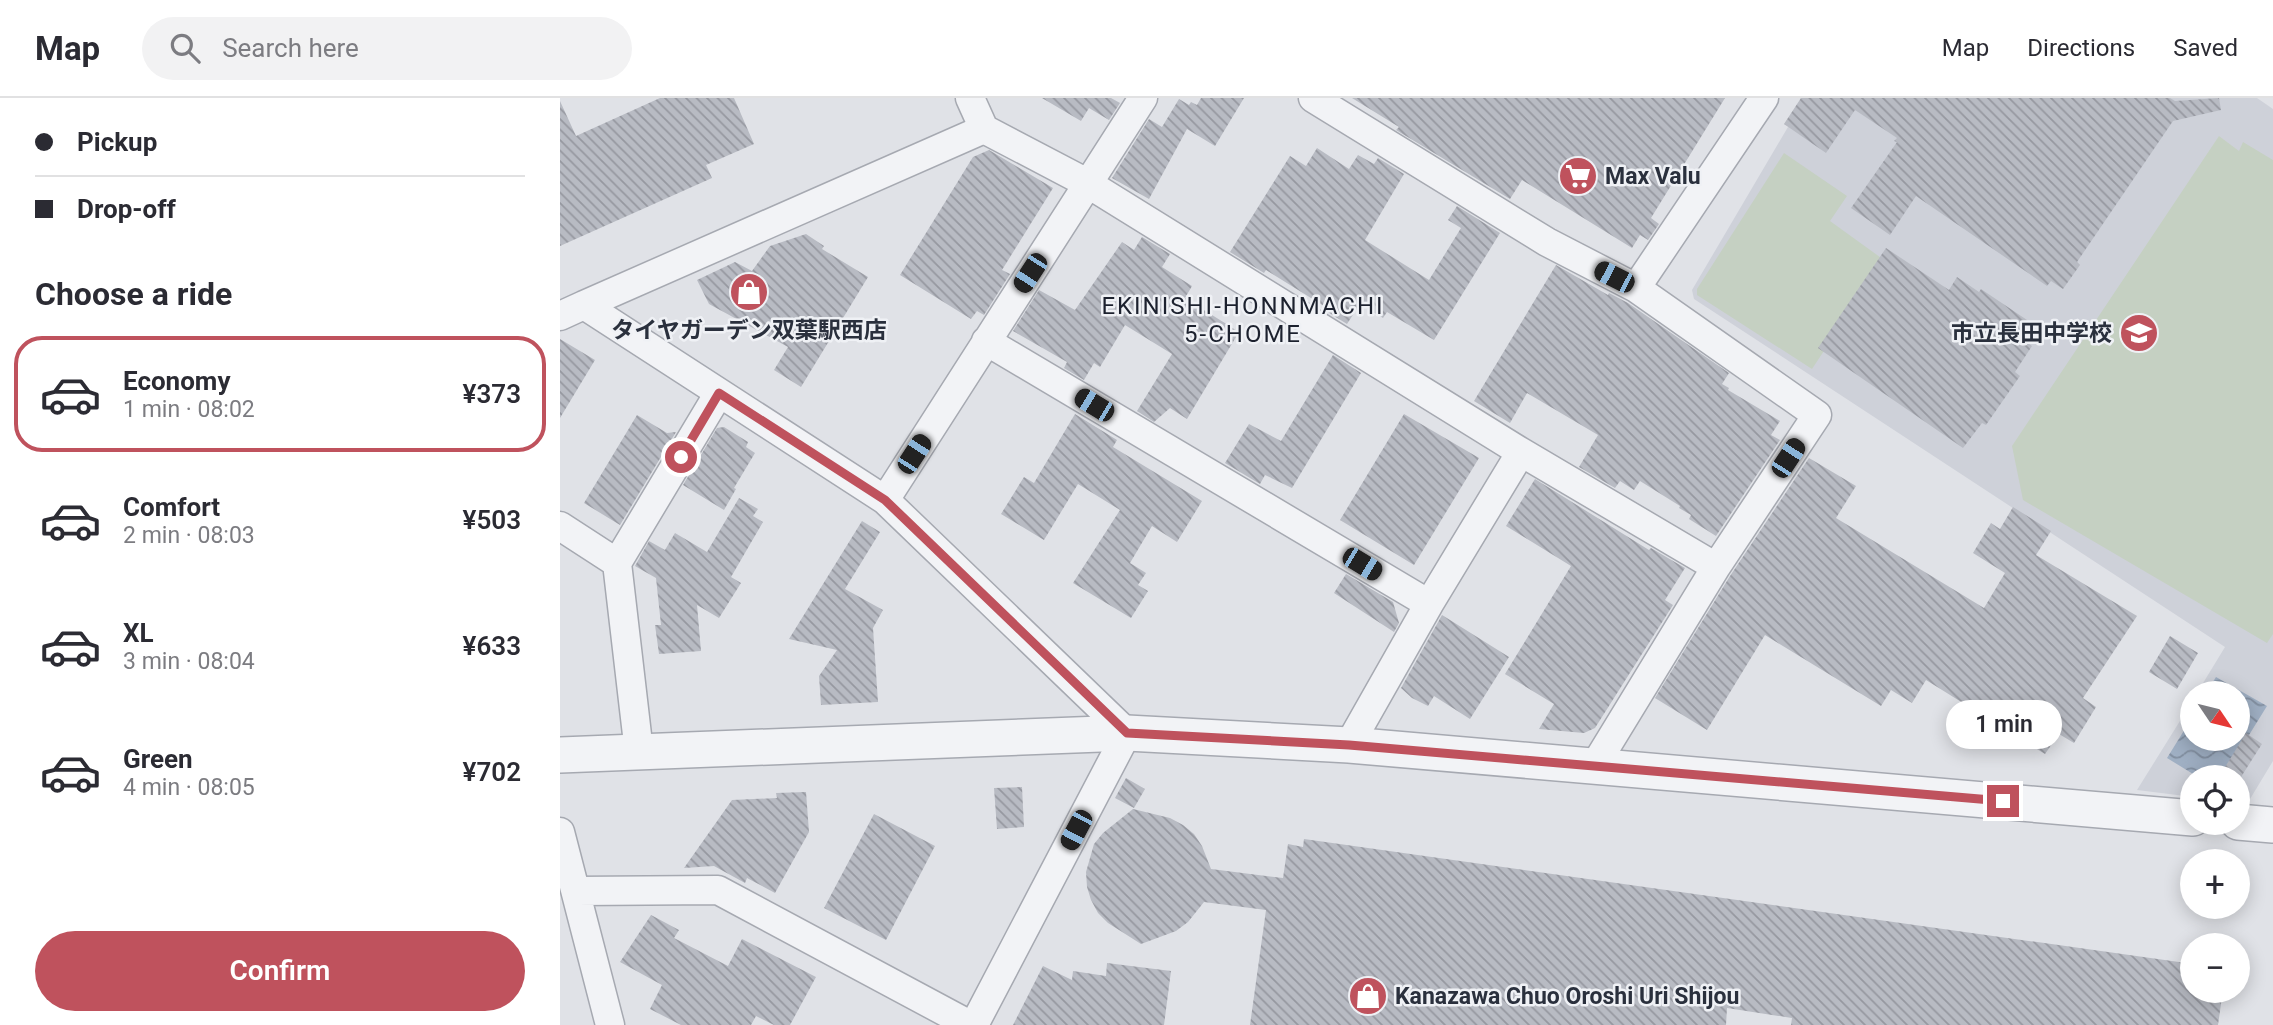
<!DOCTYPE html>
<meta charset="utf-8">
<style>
body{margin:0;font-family:Roboto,"Noto Sans JP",sans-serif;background:#f2f2f3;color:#2b2b33;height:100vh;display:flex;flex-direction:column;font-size:26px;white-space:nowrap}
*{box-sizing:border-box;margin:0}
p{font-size:23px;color:#7c7c81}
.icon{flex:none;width:38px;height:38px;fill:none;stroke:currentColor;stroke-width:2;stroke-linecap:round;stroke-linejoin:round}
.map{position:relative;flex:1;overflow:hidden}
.side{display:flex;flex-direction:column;background:#fff;width:560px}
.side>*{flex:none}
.hud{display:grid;align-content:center;height:154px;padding:0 35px;background:#fff}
.needle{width:46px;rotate:125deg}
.tools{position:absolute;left:1620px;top:583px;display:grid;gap:14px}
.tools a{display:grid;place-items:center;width:70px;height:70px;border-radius:50%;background:#fff;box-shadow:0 4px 18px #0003;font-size:35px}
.end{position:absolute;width:32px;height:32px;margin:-16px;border:9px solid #bf525d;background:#fff;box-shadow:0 0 0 4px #fff}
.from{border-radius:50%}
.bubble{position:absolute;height:49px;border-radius:24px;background:#fff;box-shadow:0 4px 18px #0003;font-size:23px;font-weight:600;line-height:49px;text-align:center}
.car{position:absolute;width:21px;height:42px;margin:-21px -10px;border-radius:9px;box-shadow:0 0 5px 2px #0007;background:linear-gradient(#222 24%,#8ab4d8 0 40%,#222 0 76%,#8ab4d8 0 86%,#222 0)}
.hud b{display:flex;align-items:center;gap:24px;height:66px;font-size:26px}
.hud b+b{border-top:2px solid #e1e1e2}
.hud i{width:18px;height:18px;background:#2b2b33}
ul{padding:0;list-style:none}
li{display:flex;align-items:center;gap:21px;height:116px;margin:0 14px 10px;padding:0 21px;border:4px solid transparent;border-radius:28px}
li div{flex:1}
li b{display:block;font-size:26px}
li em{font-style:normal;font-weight:600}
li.on{border-color:#bf525d}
li>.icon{width:63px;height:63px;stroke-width:1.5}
h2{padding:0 35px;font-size:32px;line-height:84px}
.cta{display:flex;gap:14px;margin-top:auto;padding:14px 35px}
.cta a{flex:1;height:80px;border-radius:42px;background:#bf525d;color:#fff;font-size:28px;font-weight:600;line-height:80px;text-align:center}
header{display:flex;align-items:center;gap:42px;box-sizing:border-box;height:98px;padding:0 35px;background:#fff;border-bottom:2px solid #e1e1e2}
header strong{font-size:33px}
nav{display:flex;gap:38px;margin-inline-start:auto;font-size:24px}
.search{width:490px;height:63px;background:#f2f2f3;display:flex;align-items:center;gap:18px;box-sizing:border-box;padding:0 24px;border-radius:38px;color:#7c7c81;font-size:26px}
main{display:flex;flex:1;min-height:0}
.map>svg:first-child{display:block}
.built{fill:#ced1d9}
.green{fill:#c5d0c2}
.water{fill:url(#water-waves)}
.building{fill:url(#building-back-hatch)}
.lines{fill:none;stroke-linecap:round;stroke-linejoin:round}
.minor-casing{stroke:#a6a9b1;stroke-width:31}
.tertiary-casing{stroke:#a6a9b1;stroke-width:38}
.minor{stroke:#f2f3f6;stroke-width:28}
.tertiary{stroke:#f2f3f6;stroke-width:35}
.route{stroke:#bf525d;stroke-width:9}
.labels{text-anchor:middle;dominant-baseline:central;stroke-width:5;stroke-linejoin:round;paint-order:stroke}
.poi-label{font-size:23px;font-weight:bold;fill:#2a303d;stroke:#eff1f5;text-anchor:start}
.neighbourhood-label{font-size:24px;letter-spacing:2px;fill:#1c212e;stroke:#eff1f5}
</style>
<header>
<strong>Map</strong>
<div class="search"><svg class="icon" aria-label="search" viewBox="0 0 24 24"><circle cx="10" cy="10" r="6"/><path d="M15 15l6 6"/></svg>Search here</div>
<nav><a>Map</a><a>Directions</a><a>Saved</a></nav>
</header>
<main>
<section class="side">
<div class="hud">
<b><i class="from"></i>Pickup</b>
<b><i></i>Drop-off</b>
</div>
<h2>Choose a ride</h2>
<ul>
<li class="on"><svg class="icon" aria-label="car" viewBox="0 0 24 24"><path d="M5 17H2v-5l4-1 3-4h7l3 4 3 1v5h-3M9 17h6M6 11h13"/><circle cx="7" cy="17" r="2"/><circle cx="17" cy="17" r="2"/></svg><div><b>Economy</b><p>1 min · 08:02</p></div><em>¥373</em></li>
<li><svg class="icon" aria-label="car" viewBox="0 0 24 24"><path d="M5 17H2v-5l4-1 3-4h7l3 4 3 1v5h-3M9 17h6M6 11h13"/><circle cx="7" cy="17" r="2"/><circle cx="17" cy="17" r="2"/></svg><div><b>Comfort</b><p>2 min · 08:03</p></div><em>¥503</em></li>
<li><svg class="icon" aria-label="car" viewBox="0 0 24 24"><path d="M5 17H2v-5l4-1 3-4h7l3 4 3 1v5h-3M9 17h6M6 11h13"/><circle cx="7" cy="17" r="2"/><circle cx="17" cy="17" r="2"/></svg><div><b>XL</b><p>3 min · 08:04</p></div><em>¥633</em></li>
<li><svg class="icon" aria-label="car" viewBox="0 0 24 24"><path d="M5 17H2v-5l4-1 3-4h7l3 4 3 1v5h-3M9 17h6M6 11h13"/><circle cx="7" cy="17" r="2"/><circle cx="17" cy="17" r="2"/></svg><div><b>Green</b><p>4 min · 08:05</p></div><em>¥702</em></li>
</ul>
<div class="cta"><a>Confirm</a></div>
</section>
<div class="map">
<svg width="1713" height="927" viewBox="0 0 1713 927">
<defs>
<pattern id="water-waves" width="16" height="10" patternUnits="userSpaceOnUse" patternTransform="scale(1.75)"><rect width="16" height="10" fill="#9fafc3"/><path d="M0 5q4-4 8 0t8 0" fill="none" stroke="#828fa0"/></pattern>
<pattern id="building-back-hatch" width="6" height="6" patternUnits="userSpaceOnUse" patternTransform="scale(1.75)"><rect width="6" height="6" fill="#b8bbc3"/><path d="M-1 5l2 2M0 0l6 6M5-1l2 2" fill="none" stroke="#9698a0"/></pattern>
</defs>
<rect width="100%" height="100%" fill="#e0e2e7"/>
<!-- built -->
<path class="built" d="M 1245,0 L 1697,0 L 1713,11 L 1713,663 L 1687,706 L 1678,705 L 1678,679 L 1633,679 L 1633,699 L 1577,692 L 1633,602 L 1633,640 L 1678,640 L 1678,595 L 1637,595 L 1665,549 L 1134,201 L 1132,192 Z"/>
<!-- green -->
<path class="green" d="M 1659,38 L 1679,53 L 1683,44 L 1713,62 L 1713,536 L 1707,545 L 1463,402 L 1452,348 Z
M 1224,55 L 1287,98 L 1270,123 L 1324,162 L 1252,271 L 1137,197 L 1137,191 Z"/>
<!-- water -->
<path class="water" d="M 1656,579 L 1707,608 L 1663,679 L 1638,679 L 1607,660 L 1633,618 L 1633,640 L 1678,640 L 1678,595 L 1646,595 Z"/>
<!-- building -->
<path class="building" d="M 100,0 L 174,0 L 194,46 L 146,67 L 152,80 L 0,148 L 0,3 L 16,38 Z
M 482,0 L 551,0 L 560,5 L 549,22 L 529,10 L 521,23 Z
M 641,0 L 684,0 L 655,48 L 627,31 L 589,101 L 552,80 L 589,21 L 602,29 L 619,1 L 629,7 L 631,4 L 637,7 Z
M 792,0 L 1165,0 L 1091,120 L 1099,126 L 1088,142 L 1080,137 L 1072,150 L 962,82 L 950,101 L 836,32 L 839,29 Z
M 1241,0 L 1610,0 L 1615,3 L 1659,0 L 1661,12 L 1613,23 L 1517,164 L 1520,167 L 1503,191 L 1491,183 L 1487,188 L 1356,98 L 1330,137 L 1291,110 L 1337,44 L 1334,43 L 1337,40 L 1295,12 L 1266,55 L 1224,26 Z
M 757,50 L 789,71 L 798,57 L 814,66 L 818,60 L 844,76 L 805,142 L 869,182 L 901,130 L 888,122 L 897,108 L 940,135 L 874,242 L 827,214 L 823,220 L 800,206 L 787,226 L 766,213 L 767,210 L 706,172 L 704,175 L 670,154 L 730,58 L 746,68 Z
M 429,52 L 493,90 L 442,172 L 450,176 L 424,217 L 417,213 L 411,221 L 340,177 L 413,59 Z
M 246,136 L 264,148 L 262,151 L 308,179 L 241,289 L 214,272 L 228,249 L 149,206 L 137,182 L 175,164 L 192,173 L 210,148 Z
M 582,139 L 610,156 L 602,169 L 632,188 L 625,200 L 679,234 L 627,321 L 610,310 L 594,324 L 577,313 L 612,256 L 565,227 L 540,269 L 534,265 L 524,282 L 504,270 L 507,264 L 453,233 L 479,192 L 515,212 L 562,144 L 574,152 Z
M 1326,150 L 1389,192 L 1397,179 L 1419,194 L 1421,191 L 1467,222 L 1456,237 L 1472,248 L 1455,274 L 1460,278 L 1426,327 L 1422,325 L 1403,350 L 1258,250 Z
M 996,167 L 1048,197 L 1049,195 L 1068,205 L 1169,275 L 1162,286 L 1169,290 L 1168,292 L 1220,323 L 1211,337 L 1220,342 L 1156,438 L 1129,421 L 1131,417 L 1119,410 L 1120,408 L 1080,383 L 1074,392 L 1060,383 L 1055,390 L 1019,369 L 1038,337 L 967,295 L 950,325 L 914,303 Z
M 0,241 L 35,262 L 0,320 Z
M 773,257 L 801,275 L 732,390 L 705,377 L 700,386 L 665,365 L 689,326 L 721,343 Z
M 515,316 L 557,342 L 553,349 L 642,403 L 617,444 L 592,428 L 570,465 L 586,475 L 578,487 L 588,493 L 571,520 L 513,485 L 560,412 L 518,386 L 484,442 L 441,416 L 464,379 L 474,385 Z
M 844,316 L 919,360 L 854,467 L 780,422 Z
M 77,317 L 107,335 L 116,334 L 60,427 L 24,405 Z
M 164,329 L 188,344 L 186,349 L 195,355 L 174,390 L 176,391 L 164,412 L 123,387 L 157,330 Z
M 1249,360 L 1296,388 L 1276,420 L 1424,510 L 1445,475 L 1413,455 L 1431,425 L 1440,431 L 1453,409 L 1491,433 L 1476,457 L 1577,518 L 1523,600 L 1536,609 L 1514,645 L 1499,636 L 1485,656 L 1366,582 L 1352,605 L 1331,592 L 1321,608 L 1205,537 L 1147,632 L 1095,600 L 1170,478 Z
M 975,381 L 1089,452 L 1091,450 L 1125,470 L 1105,502 L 1113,507 L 1035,630 L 1024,635 L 979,631 L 994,606 L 945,576 L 1011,468 L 946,428 Z
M 179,400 L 198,411 L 193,418 L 203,424 L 171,479 L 181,485 L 159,520 L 137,507 L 141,553 L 99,556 L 95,527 L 101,527 L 96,480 L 75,468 L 89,443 L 105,452 L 115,435 L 147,454 Z
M 302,423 L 320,434 L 285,491 L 323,512 L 313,530 L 318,604 L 261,607 L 259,578 L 277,552 L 229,541 Z
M 786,476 L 833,504 L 839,525 L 834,534 L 774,495 Z
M 882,517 L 949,559 L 910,621 L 874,598 L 868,608 L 852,600 L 841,590 Z
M 1610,538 L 1638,555 L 1617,591 L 1589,574 Z
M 1686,635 L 1702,646 L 1681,679 L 1659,679 Z
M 566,680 L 585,691 L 574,710 L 555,700 Z
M 462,689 L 464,729 L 437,731 L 434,690 Z
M 246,694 L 249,734 L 215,795 L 187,780 L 185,785 L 154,768 L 124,770 L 172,702 L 217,700 L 216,695 Z
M 573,711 L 610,720 L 623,727 L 634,736 L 642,748 L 651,771 L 723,780 L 728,746 L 743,749 L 744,741 L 1633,866 L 1633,892 L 1663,892 L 1658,927 L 1231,927 L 1232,920 L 1167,910 L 1166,927 L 690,927 L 706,812 L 644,804 L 628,824 L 616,833 L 581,846 L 548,825 L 538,815 L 531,802 L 527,789 L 526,774 L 534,746 L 543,735 Z
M 314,716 L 375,748 L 326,842 L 264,810 Z
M 91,817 L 119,832 L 114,840 L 168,868 L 182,841 L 256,879 L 230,927 L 214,927 L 196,918 L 191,927 L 121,927 L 90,911 L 102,887 L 60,864 Z
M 547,865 L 611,873 L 604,927 L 453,927 L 483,868 L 512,882 L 513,873 L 546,878 Z"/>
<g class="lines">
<defs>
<path id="minor" d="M 410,0 L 424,31 L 527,85 L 961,354 L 1156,469
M 753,0 L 987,144 L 1076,190 L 1257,317 L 1156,469 L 1035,667
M 1076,190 L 1204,0
M 24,207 L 424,31
M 0,218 L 24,207 L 325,402 L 567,635 L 414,927
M 426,243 L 869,506 L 961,354
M 325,402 L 583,0
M 0,428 L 57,465
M 789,647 L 869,506
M 79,654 L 57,465 L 159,295
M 0,734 L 50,927
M 17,793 L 158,792 L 410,927"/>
<path id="tertiary" d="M 0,657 L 567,635 L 789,647 L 1633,720
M 1678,724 L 1713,727"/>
</defs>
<!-- minor casing -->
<use href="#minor" class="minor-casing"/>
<!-- tertiary casing -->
<use href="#tertiary" class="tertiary-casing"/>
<!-- minor -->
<use href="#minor" class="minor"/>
<!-- tertiary -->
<use href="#tertiary" class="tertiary"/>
</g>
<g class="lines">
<!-- route -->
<path class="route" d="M 121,359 L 159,295 L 325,402 L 567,635 L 789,647 L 1443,703"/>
</g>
<!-- icons -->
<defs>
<symbol id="supermarket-disc" viewBox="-11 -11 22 22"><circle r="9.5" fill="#bf525d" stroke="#eff1f5"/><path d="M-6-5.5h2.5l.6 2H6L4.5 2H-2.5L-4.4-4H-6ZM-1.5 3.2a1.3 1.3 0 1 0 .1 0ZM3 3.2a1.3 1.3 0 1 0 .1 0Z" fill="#fff"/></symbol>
<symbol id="shop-disc" viewBox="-11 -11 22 22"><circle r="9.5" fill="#bf525d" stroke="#eff1f5"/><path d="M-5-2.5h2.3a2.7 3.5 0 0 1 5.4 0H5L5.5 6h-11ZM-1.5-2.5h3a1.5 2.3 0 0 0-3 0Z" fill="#fff"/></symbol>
<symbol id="school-disc" viewBox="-11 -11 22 22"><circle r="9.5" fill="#bf525d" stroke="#eff1f5"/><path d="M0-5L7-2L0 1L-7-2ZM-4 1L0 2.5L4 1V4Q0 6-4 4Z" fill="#fff"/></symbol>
</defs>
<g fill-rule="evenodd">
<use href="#supermarket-disc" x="996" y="56" width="44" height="44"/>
<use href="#shop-disc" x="167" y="172" width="44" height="44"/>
<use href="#school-disc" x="1557" y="213" width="44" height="44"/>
<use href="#shop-disc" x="786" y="876" width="44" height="44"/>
</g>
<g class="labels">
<!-- poi labels -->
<g class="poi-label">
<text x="1045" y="78">Max Valu</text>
<text x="189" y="232" text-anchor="middle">タイヤガーデン双葉駅西店</text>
<text x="1552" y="235" text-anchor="end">市立長田中学校</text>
<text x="835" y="898">Kanazawa Chuo Oroshi Uri Shijou</text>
</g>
<!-- neighbourhood labels -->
<g class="neighbourhood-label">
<text x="683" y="208">EKINISHI-HONNMACHI<tspan x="683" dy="28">5-CHOME</tspan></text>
</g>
</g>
</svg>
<div class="tools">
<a><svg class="needle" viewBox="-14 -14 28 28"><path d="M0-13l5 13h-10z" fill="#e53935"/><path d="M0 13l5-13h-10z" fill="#7c7c81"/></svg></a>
<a><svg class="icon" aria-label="locate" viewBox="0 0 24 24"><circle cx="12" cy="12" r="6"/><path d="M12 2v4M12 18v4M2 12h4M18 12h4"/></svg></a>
<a>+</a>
<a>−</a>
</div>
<i class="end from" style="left:121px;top:359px"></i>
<i class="end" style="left:1443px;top:703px"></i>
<div class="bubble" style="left:1386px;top:602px;width:116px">1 min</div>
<i class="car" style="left:470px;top:175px;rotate:213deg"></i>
<i class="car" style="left:1054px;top:179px;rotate:297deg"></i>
<i class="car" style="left:534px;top:307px;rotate:301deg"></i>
<i class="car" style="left:354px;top:356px;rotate:33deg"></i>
<i class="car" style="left:1228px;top:360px;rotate:33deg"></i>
<i class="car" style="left:802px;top:466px;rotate:121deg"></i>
<i class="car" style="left:516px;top:732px;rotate:208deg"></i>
</div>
</main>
